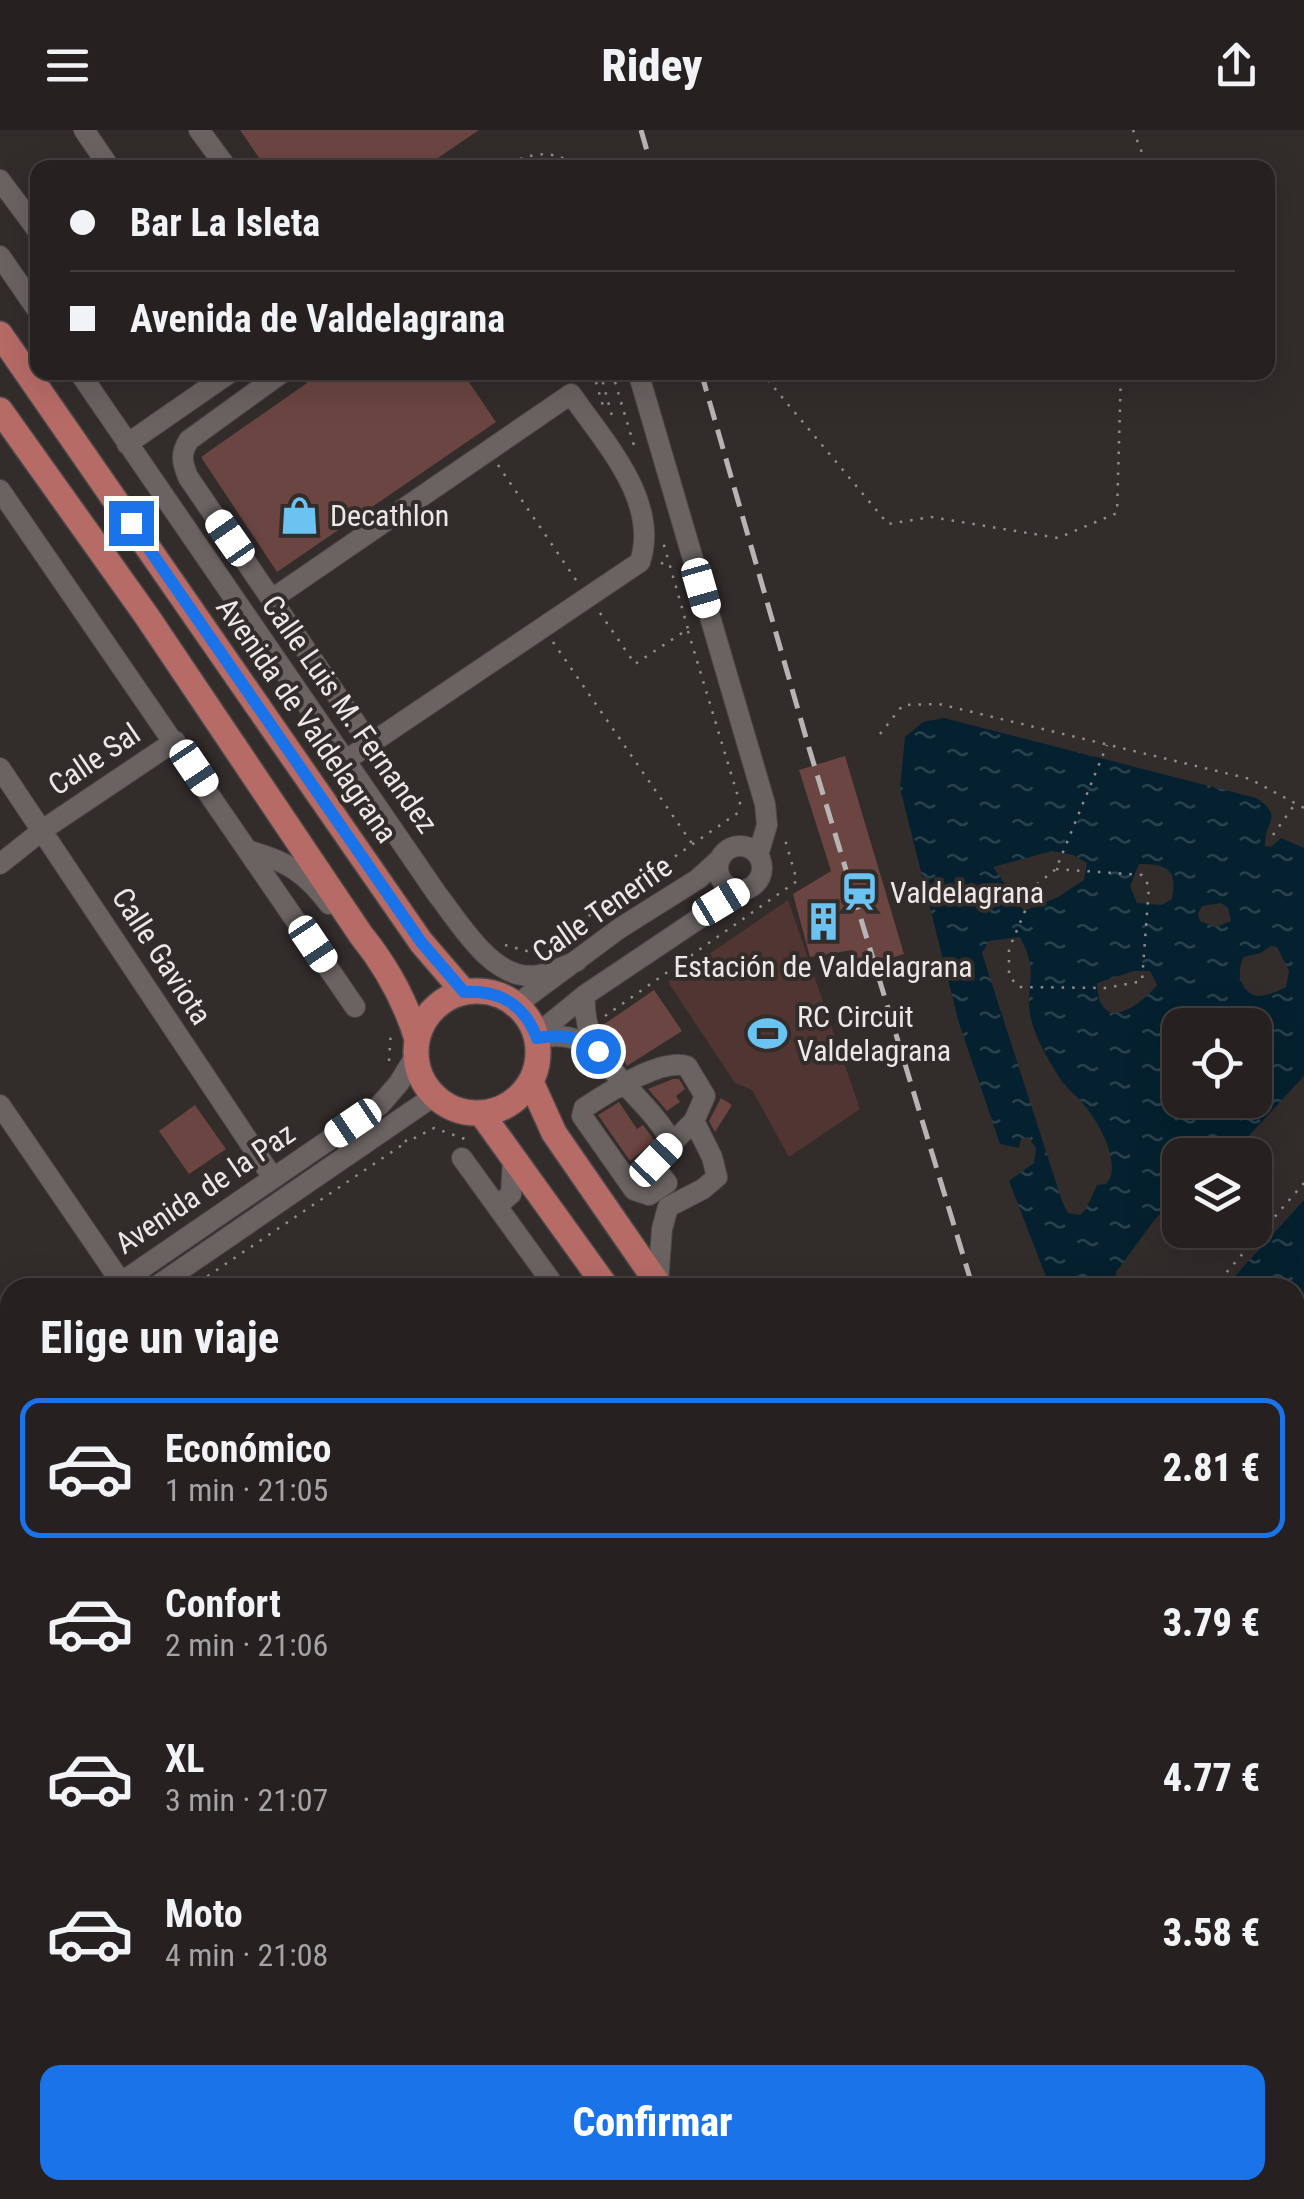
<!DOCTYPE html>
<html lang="es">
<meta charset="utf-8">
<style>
body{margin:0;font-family:"Roboto Condensed",sans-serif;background:#2e2929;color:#f1f3f6;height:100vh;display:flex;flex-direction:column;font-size:38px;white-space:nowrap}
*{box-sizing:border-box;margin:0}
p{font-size:32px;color:#a4a3a5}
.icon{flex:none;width:55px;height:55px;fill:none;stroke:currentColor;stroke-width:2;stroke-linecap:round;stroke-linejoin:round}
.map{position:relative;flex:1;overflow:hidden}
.sheet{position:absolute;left:0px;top:1148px;width:1305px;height:922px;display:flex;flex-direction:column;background:#262120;border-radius:30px 30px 0 0;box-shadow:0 10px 40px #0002,0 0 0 2px #423e3e}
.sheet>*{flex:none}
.top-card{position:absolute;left:30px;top:30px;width:1245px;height:220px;border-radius:20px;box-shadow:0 10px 40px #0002,0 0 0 2px #423e3e;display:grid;align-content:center;height:220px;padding:0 40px;background:#262120}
.fabs{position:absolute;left:1162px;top:878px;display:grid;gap:20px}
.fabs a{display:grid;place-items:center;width:110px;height:110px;border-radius:20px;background:#262120;box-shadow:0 10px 40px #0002,0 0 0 2px #423e3e;font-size:50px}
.end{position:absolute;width:45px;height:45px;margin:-22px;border:12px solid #1a73e8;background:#fff;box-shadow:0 0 0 5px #fff}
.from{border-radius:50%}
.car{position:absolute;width:30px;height:60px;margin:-30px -15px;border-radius:12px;box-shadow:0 0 8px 2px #0007;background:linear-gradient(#fff 24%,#345 0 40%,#fff 0 76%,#345 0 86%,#fff 0)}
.top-card b{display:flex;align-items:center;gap:35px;height:95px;font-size:38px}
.top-card b+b{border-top:2px solid #423e3e}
.top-card i{width:25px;height:25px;background:#f1f3f6}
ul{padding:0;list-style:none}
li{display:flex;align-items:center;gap:30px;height:140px;margin:0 20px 15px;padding:0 20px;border:5px solid transparent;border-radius:20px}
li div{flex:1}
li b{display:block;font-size:38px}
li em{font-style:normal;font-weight:800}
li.active{border-color:#1a73e8}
li>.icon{width:90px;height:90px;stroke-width:1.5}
h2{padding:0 40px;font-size:45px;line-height:120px}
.button{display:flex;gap:20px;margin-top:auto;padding:20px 40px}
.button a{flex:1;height:115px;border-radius:20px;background:#1a73e8;color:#fff;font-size:40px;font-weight:800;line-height:115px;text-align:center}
header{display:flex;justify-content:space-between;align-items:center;height:130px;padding:0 40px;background:#262120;font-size:45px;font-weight:800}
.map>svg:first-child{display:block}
.pitch{fill:#513532}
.water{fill:url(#water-ripples);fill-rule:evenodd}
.building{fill:#6b4541}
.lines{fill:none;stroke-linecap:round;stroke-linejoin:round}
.minor-casing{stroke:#4c4847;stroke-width:22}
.major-casing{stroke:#4c4847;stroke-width:28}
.path{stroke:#928d8d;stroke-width:2.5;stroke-dasharray:2.5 8;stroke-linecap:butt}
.minor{stroke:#6a6362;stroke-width:20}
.major{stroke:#b76b67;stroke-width:25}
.rail{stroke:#b9b4b4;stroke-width:5;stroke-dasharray:20 10;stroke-linecap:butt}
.route{stroke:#1a73e8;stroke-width:12}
.labels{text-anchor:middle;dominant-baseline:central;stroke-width:8;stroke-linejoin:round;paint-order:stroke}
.poi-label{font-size:30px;fill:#ece8e8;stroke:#322c2b;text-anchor:start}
.street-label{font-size:30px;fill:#ece8e8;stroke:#322c2b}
</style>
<header><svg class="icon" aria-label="menu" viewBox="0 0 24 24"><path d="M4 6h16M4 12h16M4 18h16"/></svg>Ridey<svg class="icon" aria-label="share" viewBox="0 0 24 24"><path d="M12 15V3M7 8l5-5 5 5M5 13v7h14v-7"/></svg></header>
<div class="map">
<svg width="1304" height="2069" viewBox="0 0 1304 2069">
<defs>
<pattern id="water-ripples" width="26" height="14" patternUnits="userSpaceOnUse" patternTransform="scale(2.5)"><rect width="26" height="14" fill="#05212f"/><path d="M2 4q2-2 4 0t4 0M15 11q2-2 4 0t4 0" fill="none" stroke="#2a414d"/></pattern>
</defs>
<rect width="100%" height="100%" fill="#322c2b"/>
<!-- pitch -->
<path class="pitch" d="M 788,770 L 860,979 L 789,1027 L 752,960 L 735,953 L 668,852 Z"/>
<!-- water -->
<path class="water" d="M 944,588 L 1256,668 C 1285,687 1264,691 1265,716 L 1271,717 L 1281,708 L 1304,718 L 1304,946 L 1231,1025 L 1180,1025 L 1180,1066 L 1156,1088 L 1116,1142 L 1117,1157 L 1050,1157 L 1009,1051 L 1034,1033 L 1036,1018 L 1028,1007 L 1021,1009 L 1019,1018 L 1000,1014 L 959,893 L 900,658 L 905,607 L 923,592 ZM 1052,721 L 1073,725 L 1087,733 L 1084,750 L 1058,767 L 1024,781 L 993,737 ZM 1139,734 C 1167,734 1178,739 1172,769 L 1162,775 L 1137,773 L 1130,756 ZM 1221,773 L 1228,778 L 1231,791 L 1216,797 L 1200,791 L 1198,784 L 1202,776 ZM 1020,807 C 1037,841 1029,841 1029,875 C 1030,900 1046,926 1059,947 C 1066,959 1077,965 1085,976 C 1099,993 1123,1035 1106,1054 L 1097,1055 L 1086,1079 L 1080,1085 L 1068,1083 L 1062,1071 L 982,823 L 989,811 ZM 1271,816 L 1277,817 L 1289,841 L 1286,857 C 1279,861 1261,869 1253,865 C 1238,858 1237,838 1244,827 L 1261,823 ZM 1134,841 L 1150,841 L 1157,855 C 1137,879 1099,904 1097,853 ZM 1180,895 L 1255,895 L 1255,970 L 1180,970 Z
M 1304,1070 L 1304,1388 L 1295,1380 L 1295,1158 L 1225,1157 Z
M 1295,1409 L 1304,1417 L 1304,1834 L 1295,1818 Z"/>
<!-- building -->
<path class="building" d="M 240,0 L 479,0 L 423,38 L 266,38 Z
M 300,242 L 462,242 L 496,292 L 277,442 L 201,327 L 307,253 Z
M 845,626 L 904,824 L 858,838 L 853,820 L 810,827 L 793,764 L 831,741 L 799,640 Z
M 654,860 L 682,901 L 627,936 L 603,895 Z
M 673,949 L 679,949 L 685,959 L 676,966 L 680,972 L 667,981 L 648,959 Z
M 721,968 L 732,975 L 715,1002 L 709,991 Z
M 619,972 L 637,999 L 643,995 L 655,1011 L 630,1031 L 598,985 Z
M 195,975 L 226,1019 L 189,1044 L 159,1001 Z"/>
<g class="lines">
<defs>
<path id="minor" d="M 84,0 L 110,38
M 199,0 L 227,38
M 0,50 L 38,101
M 0,126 L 38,181
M 79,242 L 437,764 C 460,793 494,854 539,845 C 551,843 565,836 577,831
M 283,242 L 189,310 C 180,324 182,332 188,347 L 370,614
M 638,242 L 765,674 L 767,695 L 758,725
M 127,314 L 231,242
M 0,360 L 355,877
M 272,469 L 571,264 C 604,312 660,371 640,432 L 346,630
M 0,638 L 273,1048
M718 738a22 22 0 1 1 44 0a22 22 0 1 1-44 0Z
M 250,721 C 286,731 306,743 329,774
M 0,734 L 44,699 L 175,611
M 585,865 C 580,933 645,961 672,1013 L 656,1030 L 655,1037 L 667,1053 L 649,1065 L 634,1060 L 582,986 L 584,978 C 607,963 660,928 687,936 L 705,966 L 694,991 L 672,1013
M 516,875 L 620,798 L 698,749 L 720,729
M 536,905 L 585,865 L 740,761
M 537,908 C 562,904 576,906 598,921
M 0,975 L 121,1152
M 462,1028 L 556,1158
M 497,1076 L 511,1064 L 513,1029
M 658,1153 L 662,1099 L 668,1077 L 703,1059 L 717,1047 L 712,1027 L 694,991
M 113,1158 L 380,975 L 399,953 L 416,925
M 154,1158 L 434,966
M 0,1234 L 10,1227
M 0,1264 L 10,1257
M 0,1511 L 10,1526
M 0,1828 L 10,1837
M 0,1979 L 10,1966
M 0,2054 L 19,2069
M 333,2060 L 337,2069
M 544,2060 L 546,2069
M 862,2060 L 864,2069
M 1168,2060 L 1173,2069
M 1051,2069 L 1068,2060"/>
<path id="major" d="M 0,204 L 421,812 L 464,862
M 0,280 L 146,485 L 361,805 C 387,837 405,870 417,909
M416 922a61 61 0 1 1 122 0a61 61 0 1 1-122 0Z
M 531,952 L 554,1003 L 661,1158
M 481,983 L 607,1158
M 1204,2060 L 1210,2069
M 1233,2060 L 1239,2069"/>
</defs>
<!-- minor casing -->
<use href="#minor" class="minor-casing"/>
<!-- major casing -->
<use href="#major" class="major-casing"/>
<!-- path -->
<path class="path" d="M 1133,0 L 1148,38
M 501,38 C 526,24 554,16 578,38
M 593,242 L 603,276
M 600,242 L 612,286 L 608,287
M 612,242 L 636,322
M 736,242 L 738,251 L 743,250 L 741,242
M 761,242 L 888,394 L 931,387 L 1058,408 L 1117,383 L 1121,242
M 498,335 L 578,453
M 661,434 L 668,429 L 663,412
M 600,483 L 635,534 L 688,499 L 668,429
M 688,501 L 742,680
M 553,512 L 693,715
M 880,604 L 903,575 L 939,574 L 1250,649 L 1304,678
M 1273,705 L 1295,674
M 1056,739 L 1142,745 L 1149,756 L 1142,851 L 1106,858 L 1019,857 L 1009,846 L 1009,819 L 1036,755 L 1056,739 L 1107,615
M 505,815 L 527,821 L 544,817 L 742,680
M 605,886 L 797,751 L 784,706
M 389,931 L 391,900
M 405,1010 L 407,1012 L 434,998 L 465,1009
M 190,1158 L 405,1013
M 1213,1158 L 1304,1053
M 1295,1400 L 1304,1408
M 1295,1827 L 1304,1840"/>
<!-- minor -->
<use href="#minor" class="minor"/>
<!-- major -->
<use href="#major" class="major"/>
<!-- rail -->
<path class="rail" d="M 641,0 L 652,38
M 701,242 L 809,618 L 973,1158
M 1295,2023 L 1304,2040
M 1295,2048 L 1304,2065"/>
</g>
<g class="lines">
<!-- route -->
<path class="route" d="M 131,393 L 421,812 L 464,862 C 500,860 524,874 537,908 C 562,904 576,906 598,921"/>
</g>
<!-- icons -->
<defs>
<symbol id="shop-bare" viewBox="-9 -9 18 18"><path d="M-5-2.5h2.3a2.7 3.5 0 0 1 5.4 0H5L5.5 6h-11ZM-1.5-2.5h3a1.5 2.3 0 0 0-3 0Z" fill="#6bc3f2" stroke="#322c2b" stroke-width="2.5" paint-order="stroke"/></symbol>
<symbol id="station-bare" viewBox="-9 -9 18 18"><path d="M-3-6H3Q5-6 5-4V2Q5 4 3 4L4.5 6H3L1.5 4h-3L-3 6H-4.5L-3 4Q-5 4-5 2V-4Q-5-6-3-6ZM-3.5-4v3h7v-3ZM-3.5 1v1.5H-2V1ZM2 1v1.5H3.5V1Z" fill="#6bc3f2" stroke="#322c2b" stroke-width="2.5" paint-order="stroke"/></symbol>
<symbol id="building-bare" viewBox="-9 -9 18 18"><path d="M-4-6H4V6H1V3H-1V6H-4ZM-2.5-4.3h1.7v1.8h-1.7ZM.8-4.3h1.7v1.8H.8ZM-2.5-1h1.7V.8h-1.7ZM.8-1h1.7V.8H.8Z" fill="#6bc3f2" stroke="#322c2b" stroke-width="2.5" paint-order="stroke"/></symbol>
<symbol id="stadium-bare" viewBox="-9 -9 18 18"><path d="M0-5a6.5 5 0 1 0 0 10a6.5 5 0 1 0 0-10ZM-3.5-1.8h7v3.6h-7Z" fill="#6bc3f2" stroke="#322c2b" stroke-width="2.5" paint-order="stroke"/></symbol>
</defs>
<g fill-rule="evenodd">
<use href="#shop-bare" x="272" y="358" width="55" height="55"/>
<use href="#station-bare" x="832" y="734" width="55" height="55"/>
<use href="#building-bare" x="796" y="764" width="55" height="55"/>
<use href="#stadium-bare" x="740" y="876" width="55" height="55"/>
</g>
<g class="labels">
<!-- poi labels -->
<g class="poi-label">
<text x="330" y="385">Decathlon</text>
<text x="890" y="762">Valdelagrana</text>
<text x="823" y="836" text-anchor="middle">Estación de Valdelagrana</text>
<text x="797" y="886">RC Circuit<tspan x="797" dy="34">Valdelagrana</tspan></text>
</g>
<!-- street labels -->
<g class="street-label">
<text transform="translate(350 584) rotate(55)">Calle Luis M. Fernandez</text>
<text transform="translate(307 590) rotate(55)">Avenida de Valdelagrana</text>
<text transform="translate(94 629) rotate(-34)">Calle Sal</text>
<text transform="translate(602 779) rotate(-35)">Calle Tenerife</text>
<text transform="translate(162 826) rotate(57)">Calle Gaviota</text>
<text transform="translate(205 1058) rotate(-34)">Avenida de la Paz</text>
</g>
</g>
</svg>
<div class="fabs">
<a><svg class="icon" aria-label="locate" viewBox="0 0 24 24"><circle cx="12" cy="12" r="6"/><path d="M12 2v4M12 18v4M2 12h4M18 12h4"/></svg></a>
<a><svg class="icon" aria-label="layers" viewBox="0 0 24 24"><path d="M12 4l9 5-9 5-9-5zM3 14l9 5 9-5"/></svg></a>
</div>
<i class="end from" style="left:598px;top:921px"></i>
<i class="end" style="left:131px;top:393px"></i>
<i class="car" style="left:230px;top:408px;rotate:325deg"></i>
<i class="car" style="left:701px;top:458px;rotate:164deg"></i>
<i class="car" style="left:194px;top:638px;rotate:146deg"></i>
<i class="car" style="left:721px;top:772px;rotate:59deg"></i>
<i class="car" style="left:313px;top:814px;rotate:146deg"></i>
<i class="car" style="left:353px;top:993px;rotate:236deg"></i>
<i class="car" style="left:656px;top:1030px;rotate:44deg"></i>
<div class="top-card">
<b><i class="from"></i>Bar La Isleta</b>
<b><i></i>Avenida de Valdelagrana</b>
</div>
<section class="sheet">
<h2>Elige un viaje</h2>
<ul>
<li class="active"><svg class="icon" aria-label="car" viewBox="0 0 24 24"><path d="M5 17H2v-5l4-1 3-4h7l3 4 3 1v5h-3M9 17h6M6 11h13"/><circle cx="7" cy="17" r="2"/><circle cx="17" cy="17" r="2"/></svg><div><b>Económico</b><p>1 min · 21:05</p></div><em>2.81 €</em></li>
<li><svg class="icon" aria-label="car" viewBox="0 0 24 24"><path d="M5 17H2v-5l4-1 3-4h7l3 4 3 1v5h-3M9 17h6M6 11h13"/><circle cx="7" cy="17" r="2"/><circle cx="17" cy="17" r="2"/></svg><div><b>Confort</b><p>2 min · 21:06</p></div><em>3.79 €</em></li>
<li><svg class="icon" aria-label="car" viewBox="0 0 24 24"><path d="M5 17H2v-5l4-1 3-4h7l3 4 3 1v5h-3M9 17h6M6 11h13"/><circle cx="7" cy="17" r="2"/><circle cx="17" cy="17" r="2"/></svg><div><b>XL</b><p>3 min · 21:07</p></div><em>4.77 €</em></li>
<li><svg class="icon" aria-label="car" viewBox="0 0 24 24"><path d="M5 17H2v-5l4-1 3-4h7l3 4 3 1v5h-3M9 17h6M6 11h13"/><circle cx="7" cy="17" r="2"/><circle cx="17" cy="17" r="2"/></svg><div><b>Moto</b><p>4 min · 21:08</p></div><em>3.58 €</em></li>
</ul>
<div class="button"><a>Confirmar</a></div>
</section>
</div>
